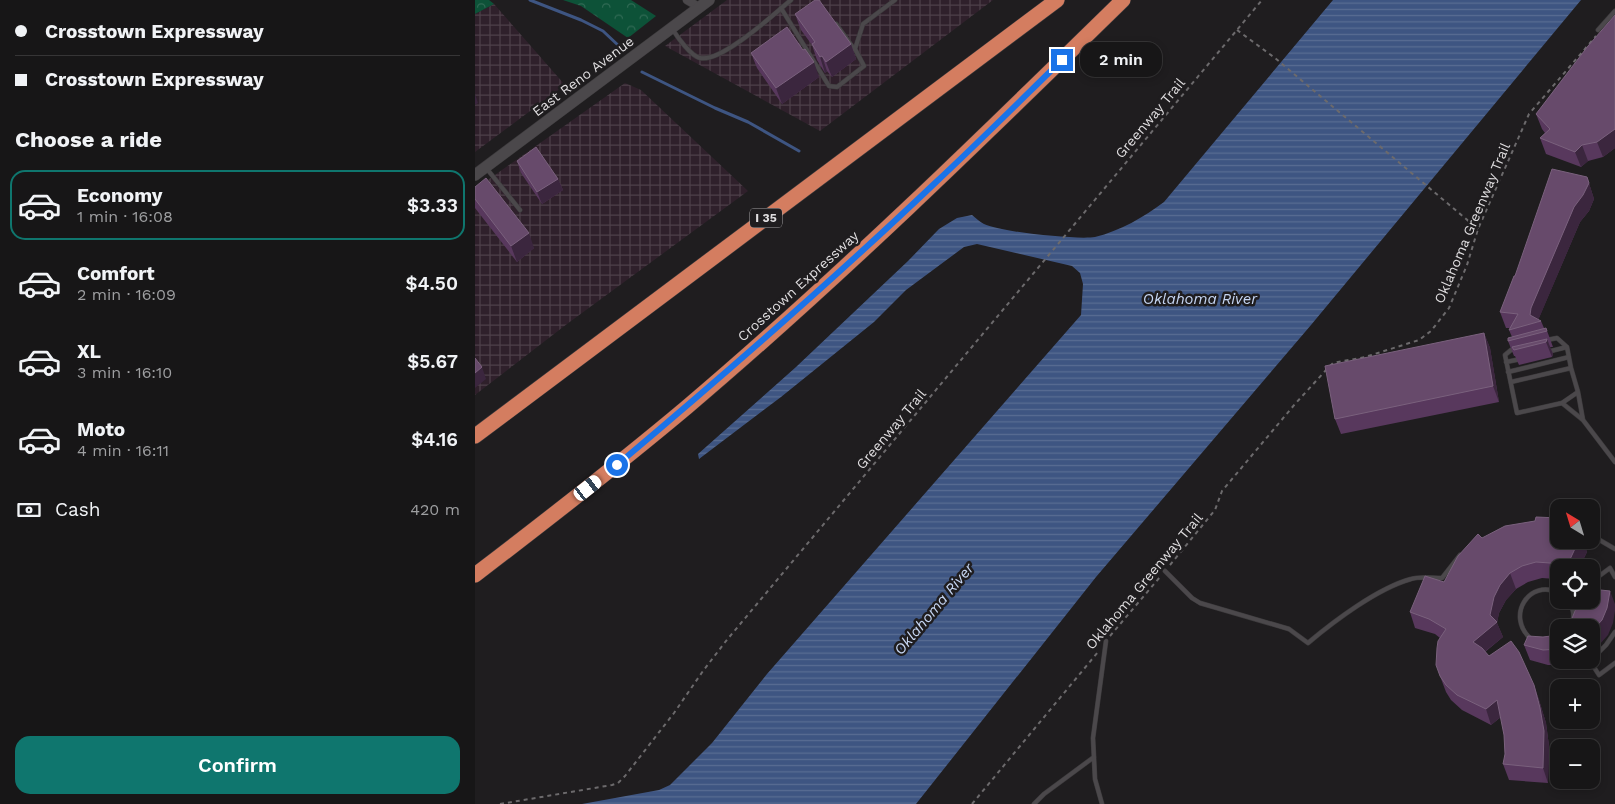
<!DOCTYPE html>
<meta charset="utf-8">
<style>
body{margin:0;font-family:"Work Sans",sans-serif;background:#242324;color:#f1f3f6;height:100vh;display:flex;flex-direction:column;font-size:19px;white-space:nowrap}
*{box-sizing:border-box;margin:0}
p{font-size:16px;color:#9e9fa1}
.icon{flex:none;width:28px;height:28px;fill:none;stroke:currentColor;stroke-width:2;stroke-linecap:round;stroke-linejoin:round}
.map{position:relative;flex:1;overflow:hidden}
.sheet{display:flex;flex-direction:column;background:#171617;width:475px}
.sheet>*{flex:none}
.guide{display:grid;align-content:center;height:110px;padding:0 15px;background:#171617}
.needle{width:32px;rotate:322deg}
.tools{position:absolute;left:1075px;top:499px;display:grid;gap:10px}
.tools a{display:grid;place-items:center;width:50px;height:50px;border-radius:10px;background:#171617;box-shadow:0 2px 8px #0003,0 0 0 1px #363536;font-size:25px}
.end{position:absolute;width:22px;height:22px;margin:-11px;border:6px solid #1a73e8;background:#fff;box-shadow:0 0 0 2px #fff}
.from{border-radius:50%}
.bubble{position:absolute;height:35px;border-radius:15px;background:#171617;box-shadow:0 2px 8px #0003,0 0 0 1px #363536;font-size:16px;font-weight:600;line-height:35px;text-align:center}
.car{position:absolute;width:15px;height:30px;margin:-15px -8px;border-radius:6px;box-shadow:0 0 4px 1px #0007;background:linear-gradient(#fff 24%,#345 0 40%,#fff 0 76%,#345 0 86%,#fff 0)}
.guide b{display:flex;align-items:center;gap:18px;height:48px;font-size:19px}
.guide b+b{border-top:1px solid #363536}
.guide i{width:12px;height:12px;background:#f1f3f6}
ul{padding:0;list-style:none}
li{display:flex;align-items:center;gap:15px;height:70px;margin:0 10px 8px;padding:0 5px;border:2px solid transparent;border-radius:15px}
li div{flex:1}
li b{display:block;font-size:19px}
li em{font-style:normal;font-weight:600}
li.active{border-color:#0f766e}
li>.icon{width:45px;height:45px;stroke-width:1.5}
h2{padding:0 15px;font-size:22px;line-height:60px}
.pay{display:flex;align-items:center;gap:12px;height:55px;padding:0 15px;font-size:19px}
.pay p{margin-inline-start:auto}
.button{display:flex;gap:10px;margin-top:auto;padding:10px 15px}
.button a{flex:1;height:58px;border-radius:15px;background:#0f766e;color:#fff;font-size:20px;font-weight:600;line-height:58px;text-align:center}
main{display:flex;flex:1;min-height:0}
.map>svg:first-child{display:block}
.industrial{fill:url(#industrial-grid)}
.forest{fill:url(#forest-crowns)}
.water{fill:url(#water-rules)}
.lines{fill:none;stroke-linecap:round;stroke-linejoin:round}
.stream{stroke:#3e5582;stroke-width:3}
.lane-casing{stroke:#3c3a3c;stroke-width:5}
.street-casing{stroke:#3c3a3c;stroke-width:9}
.secondary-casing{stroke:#3c3a3c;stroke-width:12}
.highway-casing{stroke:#3c3a3c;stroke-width:16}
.path{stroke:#6c6a6c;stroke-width:2;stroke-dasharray:4 4;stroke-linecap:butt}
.lane{stroke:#4b484b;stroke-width:4}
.street{stroke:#4b484b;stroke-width:8}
.secondary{stroke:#4b484b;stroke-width:11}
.highway{stroke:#d47d60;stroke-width:15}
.wall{fill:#58385d}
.shaded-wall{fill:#3b263e}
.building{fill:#674a6b;stroke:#7a617d}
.route{stroke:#1a73e8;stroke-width:6}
.labels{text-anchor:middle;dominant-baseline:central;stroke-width:5;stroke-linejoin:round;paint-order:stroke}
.shield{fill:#1f1d1f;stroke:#a5a3a5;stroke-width:1}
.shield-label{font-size:12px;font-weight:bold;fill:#dfdddf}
.street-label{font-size:14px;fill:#dfdddf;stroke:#1f1d1f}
.water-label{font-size:15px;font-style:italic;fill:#c6d6f3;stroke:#1f1d1f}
</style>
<main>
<section class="sheet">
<div class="guide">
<b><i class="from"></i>Crosstown Expressway</b>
<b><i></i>Crosstown Expressway</b>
</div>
<h2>Choose a ride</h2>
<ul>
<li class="active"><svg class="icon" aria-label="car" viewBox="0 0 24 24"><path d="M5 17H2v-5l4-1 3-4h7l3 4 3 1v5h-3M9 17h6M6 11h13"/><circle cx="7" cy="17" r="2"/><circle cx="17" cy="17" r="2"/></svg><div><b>Economy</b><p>1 min · 16:08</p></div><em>$3.33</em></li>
<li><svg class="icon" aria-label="car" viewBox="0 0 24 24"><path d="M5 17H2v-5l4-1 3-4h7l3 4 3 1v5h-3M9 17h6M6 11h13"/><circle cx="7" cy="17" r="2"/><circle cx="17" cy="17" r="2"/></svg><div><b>Comfort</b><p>2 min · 16:09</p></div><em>$4.50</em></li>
<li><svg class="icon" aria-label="car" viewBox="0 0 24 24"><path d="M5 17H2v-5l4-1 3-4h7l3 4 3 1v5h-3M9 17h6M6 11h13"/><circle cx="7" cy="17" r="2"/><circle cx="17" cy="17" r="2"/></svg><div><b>XL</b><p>3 min · 16:10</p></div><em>$5.67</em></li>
<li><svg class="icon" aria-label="car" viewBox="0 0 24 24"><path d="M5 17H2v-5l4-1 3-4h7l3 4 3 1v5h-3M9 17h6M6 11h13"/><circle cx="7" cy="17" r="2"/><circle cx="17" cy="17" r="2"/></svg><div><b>Moto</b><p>4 min · 16:11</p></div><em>$4.16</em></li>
</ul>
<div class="pay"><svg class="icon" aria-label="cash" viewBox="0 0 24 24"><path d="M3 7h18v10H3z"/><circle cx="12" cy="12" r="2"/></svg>Cash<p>420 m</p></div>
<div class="button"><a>Confirm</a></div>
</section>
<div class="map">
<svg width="1140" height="804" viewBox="0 0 1140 804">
<defs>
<pattern id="industrial-grid" width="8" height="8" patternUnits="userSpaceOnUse" patternTransform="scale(1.25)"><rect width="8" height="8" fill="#2f202b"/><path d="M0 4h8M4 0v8" fill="none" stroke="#4d4049"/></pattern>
<pattern id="forest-crowns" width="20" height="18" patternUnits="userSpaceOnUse" patternTransform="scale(1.25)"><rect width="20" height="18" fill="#0d5238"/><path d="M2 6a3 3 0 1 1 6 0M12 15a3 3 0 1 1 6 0" fill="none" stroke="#306a54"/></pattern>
<pattern id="water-rules" width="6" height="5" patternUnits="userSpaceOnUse" patternTransform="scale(1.25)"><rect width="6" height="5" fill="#3e5582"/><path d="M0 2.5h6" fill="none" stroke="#596d93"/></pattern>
</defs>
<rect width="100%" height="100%" fill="#1f1d1f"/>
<!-- industrial -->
<path class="industrial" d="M 252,0 L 518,0 L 345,131 L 190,46 Z
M 19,4 L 90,85 L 0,152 L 0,14 Z
M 150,83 L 166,90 L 273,191 L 92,324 L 0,395 L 0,189 Z"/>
<!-- forest -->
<path class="forest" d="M 0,0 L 14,0 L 19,4 L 0,14 Z
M 88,0 L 156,0 L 181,16 L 153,38 L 106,6 Z"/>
<!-- water -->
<path class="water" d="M 858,0 L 1106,0 L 836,325 L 621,577 L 441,804 L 107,804 L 184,790 L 195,785 L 237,743 L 292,674 L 606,315 L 608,284 L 605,273 L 597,266 L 502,244 L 489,247 L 431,290 L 399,322 L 306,397 L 224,459 L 223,454 L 321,367 L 433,261 L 464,229 L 482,218 L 497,215 C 501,218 505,222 509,224 C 525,232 603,240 620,237 C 645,231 669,217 689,202 Z"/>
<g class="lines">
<!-- stream -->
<path class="stream" d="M 55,0 L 106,20 L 128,31 L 145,47
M 167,72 L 240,108 L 273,122 L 324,151"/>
<defs>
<path id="lane" d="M 306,8 L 354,86 L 362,87 L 389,66 L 380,49 L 388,24 L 420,0
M 361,24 L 379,49
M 198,30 C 203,38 216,56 225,58 C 246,63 299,14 316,0
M 1123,30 L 1140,11
M 12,169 L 45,210
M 1072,340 L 1082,338 L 1092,347 L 1096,368
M 1072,352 L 1092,347
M 1031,362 L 1046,359
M 1033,372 L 1094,357
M 1036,382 L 1096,368 L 1103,392 L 1087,403 L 1042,413 L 1030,355 L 1036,350 L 1041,349
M 1087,403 L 1108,420 L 1103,392
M 1108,420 L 1140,462
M 1116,535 L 1140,549
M 690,571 L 717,598 L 725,603 L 814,629 L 833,643 C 859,621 903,588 936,579 C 945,576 957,578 967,578 L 985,555
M 1116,582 L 1135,568 L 1140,577
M 1093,600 C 1099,609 1100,617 1096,628
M 1055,638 C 1031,616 1054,578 1084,593
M 1116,660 L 1115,661 L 1124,675 L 1140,663
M 1116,660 L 1131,645 L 1140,632
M 559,804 L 569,794 L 619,757
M 627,804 L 620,779 L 618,738 L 631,641"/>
<path id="street" d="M 212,0 L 224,7"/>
<path id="secondary" d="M 0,175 L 234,0"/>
<path id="highway" d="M 0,436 L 582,0
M 0,575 C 72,520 143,465 212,407 C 364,278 506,139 648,0"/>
</defs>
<!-- lane casing -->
<use href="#lane" class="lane-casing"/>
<!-- street casing -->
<use href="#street" class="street-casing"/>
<!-- secondary casing -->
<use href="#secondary" class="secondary-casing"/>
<!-- highway casing -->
<use href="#highway" class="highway-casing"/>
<!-- path -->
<path class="path" d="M 762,30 L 800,58 L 1003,229
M 855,366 L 858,363 L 890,357 L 944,340 L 956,331 L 974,308 L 992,265 L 1003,229 L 1054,114 L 1121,36
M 695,565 L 740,510 L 747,491 L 820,404 L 852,369
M 635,636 L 685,577
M 25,804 L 137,785 L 143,783 L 150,776 L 199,713 L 228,671 L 251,641 L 787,0
M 497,804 L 623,652"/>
<!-- lane -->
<use href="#lane" class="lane"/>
<!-- street -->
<use href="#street" class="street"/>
<!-- secondary -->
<use href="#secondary" class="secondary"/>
<!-- highway -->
<use href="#highway" class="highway"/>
</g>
<!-- wall -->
<path class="wall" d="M 320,14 L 376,44 L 381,59 L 357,77 L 352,71 L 350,73 L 342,60 L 337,45 L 326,30 Z
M 1140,15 L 1140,148 L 1128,157 L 1113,161 L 1106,167 L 1071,154 L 1065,138 L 1070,133 L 1067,129 L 1061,114 Z
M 328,50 L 344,77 L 307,104 L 282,68 L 276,53 Z
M 42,161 L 83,179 L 88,190 L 67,204 L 46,173 Z
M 1112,177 L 1119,199 L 1114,211 L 1105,222 L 1063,320 L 1066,321 L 1069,328 L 1071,328 L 1078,347 L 1075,347 L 1078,354 L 1077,357 L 1044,365 L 1040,356 L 1039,356 L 1033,341 L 1037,337 L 1034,330 L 1035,328 L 1031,328 L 1025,312 L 1040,276 Z
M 0,187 L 59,248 L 42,262 L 0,208 Z
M 1009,333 L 1015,348 L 1024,402 L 866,434 L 860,419 Z
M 1007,538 L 1107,540 L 1112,552 L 1104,568 L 1084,568 L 1084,580 L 1081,579 L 1067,578 L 1053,582 L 1041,589 L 1031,600 L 1024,613 L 1022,623 L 1028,637 L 1010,652 L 1014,656 L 1059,685 L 1064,700 L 1071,723 L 1074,746 L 1073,783 L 1034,780 L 1028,764 L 1030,754 L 1029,735 L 1026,717 L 1016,725 L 987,710 L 976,700 L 971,692 L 965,676 L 965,638 L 960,634 L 940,628 L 935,612 L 969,582 Z
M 1084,632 L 1084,660 L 1107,660 L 1096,664 L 1085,665 L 1073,665 L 1055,660 L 1049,645 L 1068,637 L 1076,636 Z"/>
<!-- shaded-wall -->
<path class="shaded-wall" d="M 376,44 L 381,59 L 357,77 L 351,62 Z
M 347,56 L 352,71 L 350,73 L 345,57 Z
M 339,62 L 344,77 L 307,104 L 301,88 Z
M 0,94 L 3,103 L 0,105 Z
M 1140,129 L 1140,148 L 1128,157 L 1122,142 Z
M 1107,145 L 1113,161 L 1106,167 L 1100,152 Z
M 1112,177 L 1119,199 L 1114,211 L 1105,222 L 1062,323 L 1055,315 L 1056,308 Z
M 83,179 L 88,190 L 67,204 L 62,192 Z
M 54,233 L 59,248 L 42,262 L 36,246 Z
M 1009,333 L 1015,348 L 1024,402 L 1018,386 Z
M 1072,339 L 1078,354 L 1077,357 L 1071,342 Z
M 7,367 L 11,379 L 0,388 L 0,373 Z
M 1104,540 L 1107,540 L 1112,552 L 1104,568 L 1091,568 Z
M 1035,573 L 1041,589 L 1031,600 L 1024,613 L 1022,623 L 1028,637 L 1003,657 L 998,642 L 1015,615 L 1019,597 L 1025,585 Z
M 1135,591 L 1140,604 L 1140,611 L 1138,623 L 1133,635 L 1116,654 L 1116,632 Z
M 1059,685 L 1064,700 L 1071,723 L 1074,746 L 1073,783 L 1068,768 Z
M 1022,700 L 1028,715 L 1016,725 L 1011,709 Z"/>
<!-- building -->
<path class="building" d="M 340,0 L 344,0 L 376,44 L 351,62 L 347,56 L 345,57 L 337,44 L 340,42 L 320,14 Z
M 1140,15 L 1140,129 L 1122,142 L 1107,145 L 1100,152 L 1065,138 L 1075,129 L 1061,114 L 1113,46 Z
M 312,27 L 328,50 L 330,49 L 339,62 L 301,88 L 276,53 Z
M 61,147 L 83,179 L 62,192 L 42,161 Z
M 1077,169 L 1112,177 L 1114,183 L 1108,195 L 1099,207 L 1056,308 L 1055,315 L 1066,321 L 1034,330 L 1043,314 L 1025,312 L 1039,276 L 1040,276 Z
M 11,178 L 54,233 L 36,246 L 0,199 L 0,187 Z
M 1071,328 L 1072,331 L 1033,341 L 1033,338 Z
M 1009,333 L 1018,386 L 860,419 L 850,366 Z
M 1072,339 L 1071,342 L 1039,350 L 1037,347 Z
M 0,358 L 7,367 L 0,373 Z
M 1061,517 L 1084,518 L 1084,540 L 1104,540 L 1091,568 L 1084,568 L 1075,563 L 1061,562 L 1047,566 L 1035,573 L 1025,585 L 1019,597 L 1015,615 L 1022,622 L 998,642 L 1007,648 L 1014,656 L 1036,641 L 1044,652 L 1059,685 L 1065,708 L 1069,731 L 1068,768 L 1028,764 L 1030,754 L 1029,735 L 1022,700 L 1011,709 L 982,695 L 971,685 L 965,676 L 961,665 L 962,648 L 963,641 L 971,629 L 954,619 L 935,612 L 950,576 L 969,582 L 983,556 L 1003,534 L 1007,538 L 1030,526 L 1060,521 Z
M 1116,589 L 1135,591 L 1132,608 L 1127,620 L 1116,632 L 1116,628 L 1091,628 L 1096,621 L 1102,606 L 1101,600 L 1116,600 Z
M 1084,632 L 1084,649 L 1068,650 L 1049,645 L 1053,636 L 1068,637 L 1076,636 Z"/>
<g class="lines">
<!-- route -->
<path class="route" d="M 142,465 C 250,374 357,281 459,184 C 503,143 545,101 587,60"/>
</g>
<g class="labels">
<!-- shield labels -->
<rect class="shield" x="275" y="208.5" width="32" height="19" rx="4"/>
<g class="shield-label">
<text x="291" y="218">I 35</text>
</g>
<!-- street labels -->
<g class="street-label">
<text transform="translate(108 76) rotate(-37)">East Reno Avenue</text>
<text transform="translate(675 118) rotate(-50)">Greenway Trail</text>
<text transform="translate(997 223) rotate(-67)">Oklahoma Greenway Trail</text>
<text transform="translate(323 286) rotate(-42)">Crosstown Expressway</text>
<text transform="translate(416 429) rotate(-50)">Greenway Trail</text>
<text transform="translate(669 581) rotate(-50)">Oklahoma Greenway Trail</text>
</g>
<!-- water labels -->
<g class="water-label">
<text x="725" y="299">Oklahoma River</text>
<text transform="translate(459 609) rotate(-50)">Oklahoma River</text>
</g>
</g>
</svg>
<div class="tools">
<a><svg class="needle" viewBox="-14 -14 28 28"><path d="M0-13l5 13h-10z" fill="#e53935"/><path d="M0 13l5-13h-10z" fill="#9e9fa1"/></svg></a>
<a><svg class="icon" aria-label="locate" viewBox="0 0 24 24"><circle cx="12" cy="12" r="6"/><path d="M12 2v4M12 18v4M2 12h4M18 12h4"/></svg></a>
<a><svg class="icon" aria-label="layers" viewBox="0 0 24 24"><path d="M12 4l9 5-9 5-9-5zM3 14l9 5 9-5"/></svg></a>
<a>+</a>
<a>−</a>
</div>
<i class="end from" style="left:142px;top:465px"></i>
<i class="end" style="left:587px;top:60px"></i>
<div class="bubble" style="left:605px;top:42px;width:82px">2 min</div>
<i class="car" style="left:113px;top:488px;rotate:52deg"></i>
</div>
</main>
